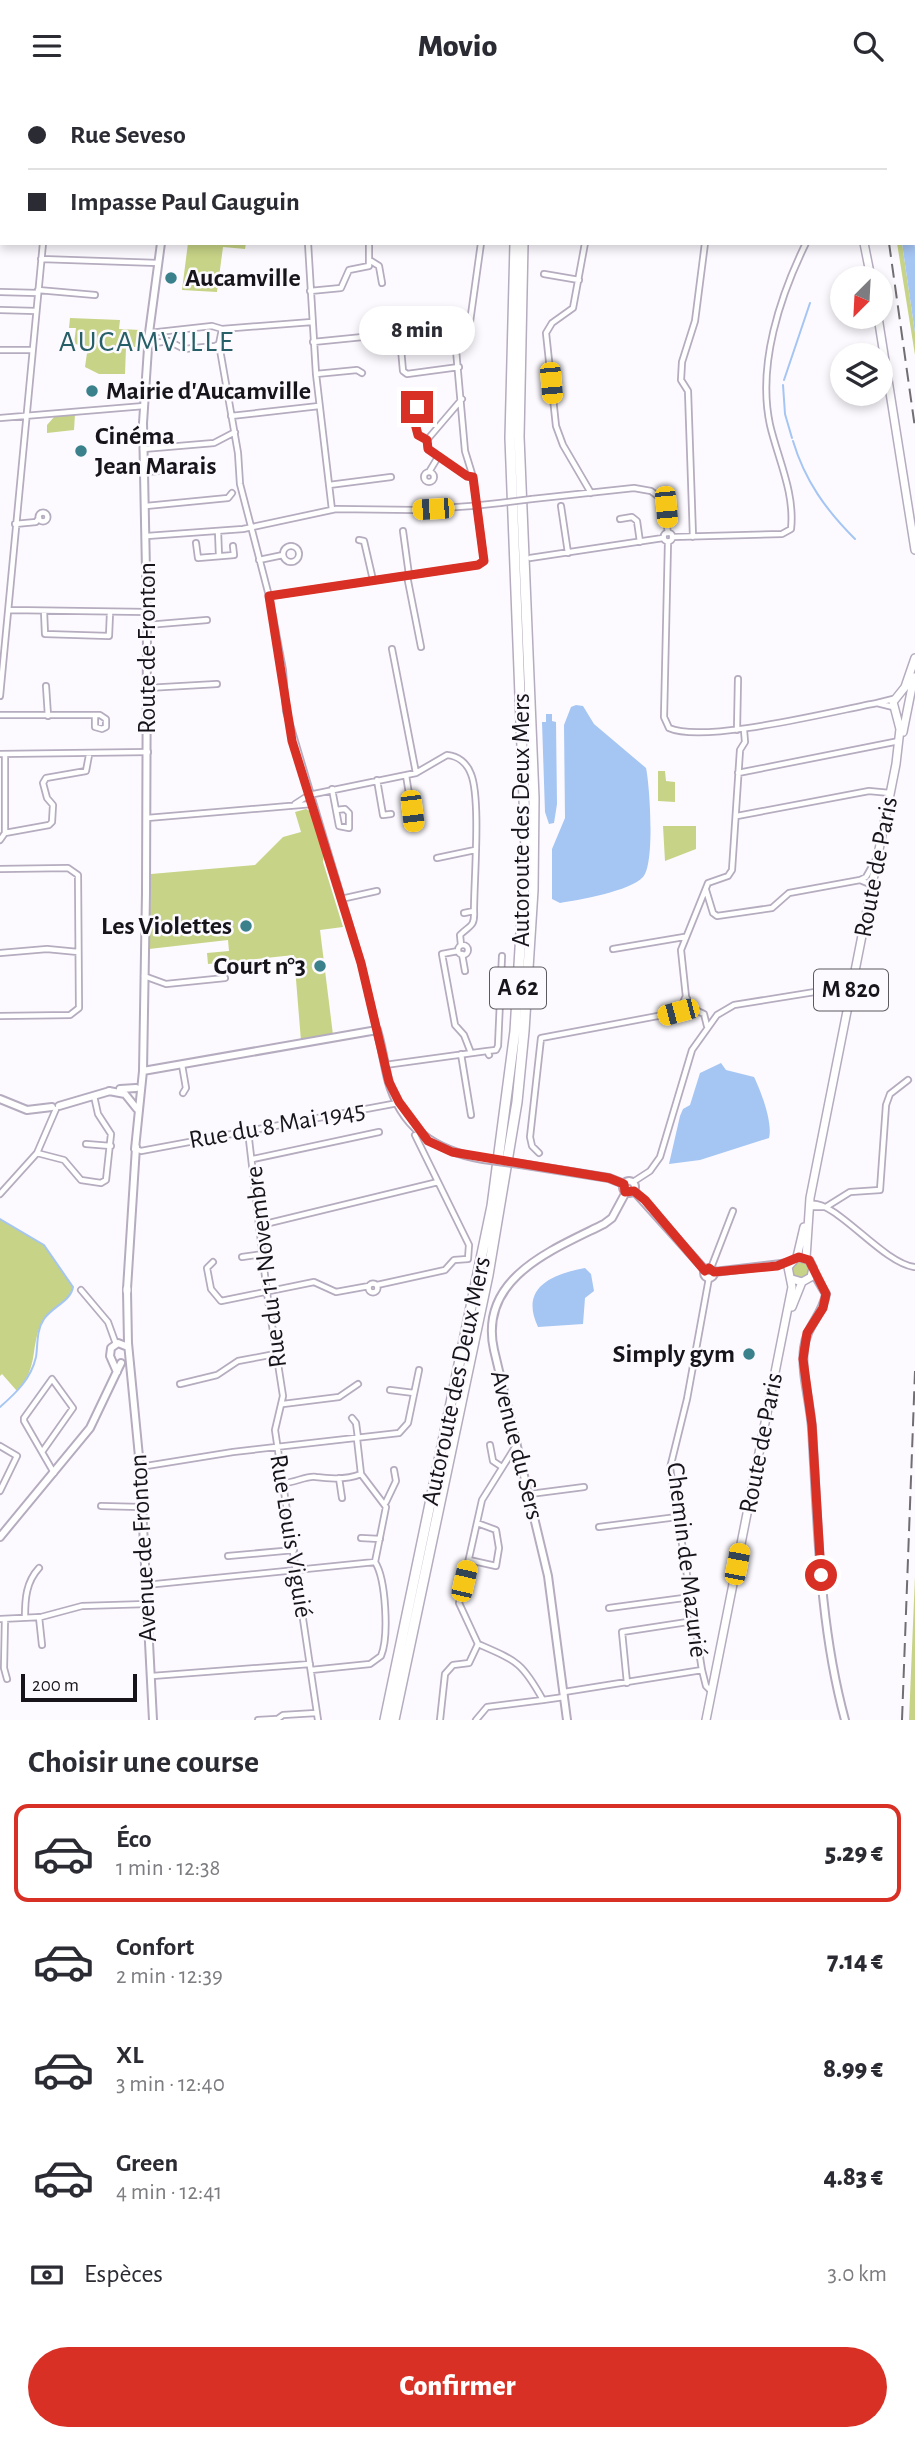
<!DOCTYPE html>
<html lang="fr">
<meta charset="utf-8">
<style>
body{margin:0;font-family:"Alegreya Sans",sans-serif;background:#f7f7f7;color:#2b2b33;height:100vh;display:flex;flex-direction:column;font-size:26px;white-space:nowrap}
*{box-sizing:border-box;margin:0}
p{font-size:23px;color:#7c7c81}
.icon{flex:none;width:38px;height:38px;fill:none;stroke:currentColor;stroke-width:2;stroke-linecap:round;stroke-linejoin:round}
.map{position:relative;height:1629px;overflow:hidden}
.details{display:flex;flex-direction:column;background:#fff;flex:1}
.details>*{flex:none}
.hud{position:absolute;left:0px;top:0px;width:915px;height:154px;box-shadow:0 4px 10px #0003;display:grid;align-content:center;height:154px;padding:0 28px;background:#fff}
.needle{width:46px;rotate:204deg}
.controls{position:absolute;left:830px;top:175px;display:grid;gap:14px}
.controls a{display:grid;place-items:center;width:63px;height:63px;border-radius:50%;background:#fff;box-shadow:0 4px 10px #0003;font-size:35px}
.scale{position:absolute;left:21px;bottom:18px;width:116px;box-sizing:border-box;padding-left:7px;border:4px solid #18141b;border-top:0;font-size:19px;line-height:24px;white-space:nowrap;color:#18141b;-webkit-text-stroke:5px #fcfafe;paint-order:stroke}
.end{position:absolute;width:32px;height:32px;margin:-16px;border:9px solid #d93025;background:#fff;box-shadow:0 0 0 4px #fff}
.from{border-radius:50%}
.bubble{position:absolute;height:49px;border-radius:24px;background:#fff;box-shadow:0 4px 10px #0003;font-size:23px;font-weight:800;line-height:49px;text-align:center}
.car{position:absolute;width:21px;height:42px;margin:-21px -10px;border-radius:9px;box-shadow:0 0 5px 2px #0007;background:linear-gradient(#f5c518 24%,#345 0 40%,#f5c518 0 76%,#345 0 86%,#f5c518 0)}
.hud b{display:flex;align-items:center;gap:24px;height:66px;font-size:26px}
.hud b+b{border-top:2px solid #e1e1e2}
.hud i{width:18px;height:18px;background:#2b2b33}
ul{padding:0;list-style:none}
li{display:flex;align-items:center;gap:21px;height:98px;margin:0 14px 10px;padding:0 14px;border:4px solid transparent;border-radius:14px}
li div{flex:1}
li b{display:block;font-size:26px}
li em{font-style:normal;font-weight:800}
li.active{border-color:#d93025}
li>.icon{width:63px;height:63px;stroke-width:1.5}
h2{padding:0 28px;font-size:32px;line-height:84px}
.pay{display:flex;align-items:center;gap:18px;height:77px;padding:0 28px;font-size:26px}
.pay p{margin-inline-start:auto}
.button{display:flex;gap:14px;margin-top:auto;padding:14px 28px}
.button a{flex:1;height:80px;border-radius:42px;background:#d93025;color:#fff;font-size:28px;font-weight:800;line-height:80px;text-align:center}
header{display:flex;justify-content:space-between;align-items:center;height:91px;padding:0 28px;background:#fff;font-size:32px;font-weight:800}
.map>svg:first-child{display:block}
.green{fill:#c7d386}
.water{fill:#a5c5f3}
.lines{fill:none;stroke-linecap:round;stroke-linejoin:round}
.stream{stroke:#a5c5f3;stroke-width:2}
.street-casing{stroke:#b5acbf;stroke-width:8}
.secondary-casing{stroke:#b5acbf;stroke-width:10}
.primary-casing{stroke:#b5acbf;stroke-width:10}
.highway-casing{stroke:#b5acbf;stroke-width:12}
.street{stroke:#fff;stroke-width:4.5}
.secondary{stroke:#fff;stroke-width:6}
.primary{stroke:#fff;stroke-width:7}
.highway{stroke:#fff;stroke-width:9}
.rail{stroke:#716d73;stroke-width:2;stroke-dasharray:14 7;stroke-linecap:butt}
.street-bridge-casing{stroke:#b5acbf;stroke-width:8;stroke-linecap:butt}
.secondary-bridge-casing{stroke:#b5acbf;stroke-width:10;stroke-linecap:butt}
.street-bridge{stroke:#fff;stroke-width:4.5}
.secondary-bridge{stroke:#fff;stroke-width:6}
.route{stroke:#d93025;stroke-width:9}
.poi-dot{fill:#3b818c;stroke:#fcfafe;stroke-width:2.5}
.labels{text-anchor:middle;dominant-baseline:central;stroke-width:5;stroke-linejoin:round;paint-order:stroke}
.shield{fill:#fcfafe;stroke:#5c595f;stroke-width:2}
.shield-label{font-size:24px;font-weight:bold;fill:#18141b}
.poi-label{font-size:26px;font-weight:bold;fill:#18141b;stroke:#fcfafe;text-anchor:start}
.street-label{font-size:26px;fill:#18141b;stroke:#fcfafe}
.quarter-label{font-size:30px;letter-spacing:2px;fill:#275f68;stroke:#fcfafe}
</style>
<header><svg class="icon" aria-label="menu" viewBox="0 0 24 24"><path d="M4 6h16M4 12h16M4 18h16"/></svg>Movio<svg class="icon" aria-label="search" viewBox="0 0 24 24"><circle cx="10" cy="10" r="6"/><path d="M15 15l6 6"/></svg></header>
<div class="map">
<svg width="915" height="1629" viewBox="0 0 915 1629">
<rect width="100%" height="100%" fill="#fcfafe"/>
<!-- green -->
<path class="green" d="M 897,0 L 915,0 L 915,137 L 914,2 Z
M 188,152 L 246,152 L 245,158 L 223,156 L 217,201 L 182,199 Z
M 897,152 L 902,152 L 915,242 L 915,264 Z
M 70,227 L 120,229 L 119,238 L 141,239 L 140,256 L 126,256 L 125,283 L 99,283 L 85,276 L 88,255 L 74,253 L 76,237 L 69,237 Z
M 75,323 L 74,339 L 47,342 L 47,334 L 55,325 Z
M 658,680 L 665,680 L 666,690 L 675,691 L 675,711 L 658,710 Z
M 306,718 L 310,720 L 324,763 L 323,771 L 343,836 L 320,839 L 333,944 L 301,950 L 294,864 L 208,873 L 207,862 L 229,860 L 228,849 L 149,858 L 151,783 L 255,774 L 283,746 L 301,741 L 295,721 Z
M 663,735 L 696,735 L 696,758 L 665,770 Z
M 0,1128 L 44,1154 L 73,1196 C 71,1212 48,1217 41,1233 C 30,1258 39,1276 17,1300 L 2,1283 L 0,1285 Z
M792 1179a9 9 0 1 1 18 0a9 9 0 1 1-18 0Z
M 915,1485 L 915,1629 L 909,1629 Z"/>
<!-- water -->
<path class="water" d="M 914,147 L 915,157 L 915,242 L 902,152 L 914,152 Z
M 576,614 L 583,615 L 594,633 L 646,677 C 650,695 655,774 643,786 C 631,800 578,809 560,812 L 552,808 L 552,758 L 565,727 L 564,634 L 571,616 Z
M 546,623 L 552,623 L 552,630 L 556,631 L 557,713 L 554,732 L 549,733 L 545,721 L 542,631 L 546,631 Z
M 721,972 L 726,979 L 754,986 C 761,1000 773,1032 769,1047 L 700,1069 L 669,1073 L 680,1025 L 683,1018 L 690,1014 L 700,982 Z
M 585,1177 L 591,1183 L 594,1200 L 585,1207 L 583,1233 L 538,1236 C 519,1196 553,1183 585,1177 Z"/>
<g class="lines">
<!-- stream -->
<path class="stream" d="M 681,0 L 684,2
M 784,289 L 810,212
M 783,294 L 785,323 L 792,347
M 793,350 C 805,390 826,419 855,448
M 0,1128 L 44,1154 L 73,1196 C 71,1210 52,1216 44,1228 C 36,1240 38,1254 36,1266 C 31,1288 16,1302 0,1316"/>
<defs>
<path id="street" d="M 301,0 L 301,2
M 333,0 L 333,2
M 436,0 L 445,2
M 74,2 L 75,0
M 642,2 L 642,0
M 0,75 L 2,75
M 308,152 L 316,283 L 332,419
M 585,152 L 573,217 L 552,232 L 546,242 L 556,335 L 563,354 L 591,402
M 41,168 L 158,172
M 371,170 L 379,175 L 382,192
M 544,183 L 579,189
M 38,199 L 95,204
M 310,200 L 341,197 L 349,179 L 369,175 L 369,152
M 0,201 L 38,202
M 0,219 L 36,220
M 222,238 L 312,231
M 313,251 L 393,243 L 400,247 L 403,280 L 407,283 L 459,276
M 148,253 L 169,250 L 184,258 L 215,255 L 219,253 L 222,238 L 212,235 L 149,242
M 219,253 L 238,362 L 240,393 L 269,505 L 283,579 L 286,620 L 361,872 L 377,939
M 0,259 L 32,259
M 316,283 L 357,279 L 362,282
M 462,308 L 427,349 L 428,358 L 467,385 L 473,386
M412 321a5 5 0 1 1 10 0a5 5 0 1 1-10 0Z
M 231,325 L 319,315
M 415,326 L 418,344 L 427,349
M 0,327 L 144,315
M 143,358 L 214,352 L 235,341
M 144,381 L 171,379
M 429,381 L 438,366
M424 386a5 5 0 1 1 10 0a5 5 0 1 1-10 0Z
M 329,394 L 391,386
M 532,408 L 634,397 L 651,400 L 663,409 L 668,442
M 481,414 L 500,412
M 146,415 L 228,407 L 232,402
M 561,415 L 568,462
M38.5 426a4.5 4.5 0 1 1 9 0a4.5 4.5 0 1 1-9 0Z
M 620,428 L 632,426 L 637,430 L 640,451
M 15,433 L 36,431 L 39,427
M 218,440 L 219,465
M 403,440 L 409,484
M663.5 446a4.5 4.5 0 1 1 9 0a4.5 4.5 0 1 1-9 0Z
M 147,445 L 243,438 L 336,418 L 415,419 L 471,415
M 672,446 L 782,443 L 791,438 C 795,402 778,368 770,334 C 757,274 780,205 806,152
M 693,446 L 688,300 L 681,289 L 682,271 L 695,230 L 705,152
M 359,449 L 364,450 L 373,489
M 668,451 L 664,626 L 669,637 C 704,653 834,620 877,612
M 196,452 L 198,467 L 234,464 L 233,455
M283 463a8 8 0 1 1 16 0a8 8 0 1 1-16 0Z
M 530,467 L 663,447
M 259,469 L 283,464
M 407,485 L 421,556
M 269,505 L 478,474 L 484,470 L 473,386 L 465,360 L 456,259 L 457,249 L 470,231 L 481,152
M 10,519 L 147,521
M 44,520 L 45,543 L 109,545 L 110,522
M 147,534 L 207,529
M 392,558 L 416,682
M 46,595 L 48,625
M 147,597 L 217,593
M 0,605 L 43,152
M 893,616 L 877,612 L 893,608
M 0,624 L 100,624 L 106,628 L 106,636 L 102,638 L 95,636 L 95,626
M 737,639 L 738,588
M 0,663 L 148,661
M 738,682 L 899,650
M 406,684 L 414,735
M 377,689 L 383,724 L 391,723
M 332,698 L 339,735 L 349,737 L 349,722 L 345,718 L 336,719
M 295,713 L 309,704 L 416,682 L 447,664 C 458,665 467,672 471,683 C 481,708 474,789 474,820 L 464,822
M 737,725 L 869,700 L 890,702
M 147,727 L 312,713
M 5,742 L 49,734 L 52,731 L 53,714 L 47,707 L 43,692 L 46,687 L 86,680 L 89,664
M 0,749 L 5,742 L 5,663
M 437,767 L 475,759
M 0,778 L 68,777 L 78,784 L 79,917 L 70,924 L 0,925
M 872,794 L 860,789 L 866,786 L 875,770
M 706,799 L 713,822 L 717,825 L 772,817 L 789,802 L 860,789
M 341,808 L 377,800
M 461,854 L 460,844 C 470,834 475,836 474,820
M458 859a5 5 0 1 1 10 0a5 5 0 1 1-10 0Z
M 613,858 L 684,846
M 458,860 L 442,863 L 455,934 L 464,944 L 471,962
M 0,862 L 47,858 L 78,861
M 462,863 L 465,880
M 144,885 L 166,893 L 225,887
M 707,935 L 704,923 L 693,918 L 686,906 L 681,859 L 708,792 L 728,785 L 732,779 L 740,659 L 745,651 L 744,639
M 487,960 L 496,959 L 498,955 L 502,865
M 461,963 L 471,1024
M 182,974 L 186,997 L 183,1002
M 385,974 L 487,960 L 489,964
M 248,1040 L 267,1202 L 283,1305 L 275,1339 L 318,1629
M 86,1053 L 111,1055
M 136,1058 L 141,1060 L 398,1012
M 37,1062 L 64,1069 L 81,1089 L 101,1092 L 106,1089 L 111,1043 L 98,1023 L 94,1005
M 539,1062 L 532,1055 L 530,1046 L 541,947 L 679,921 L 685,907
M 253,1068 L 379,1041
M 633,1091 L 650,1080 L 660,1066 L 692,959 L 717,924 L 734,914 L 852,895
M 0,1103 L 37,1062 L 56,1018
M 810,1113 C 835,1108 881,1171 914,1176
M 810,1116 L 826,1116 L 850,1101 L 880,1099 L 886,1014 L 890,1003 L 908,989
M 261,1134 L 438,1091
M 242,1166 L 263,1163
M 213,1171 L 207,1177 L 211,1198 L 221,1210 L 314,1191 L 336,1201 L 369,1195
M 711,1177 L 733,1120
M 709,1187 L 687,1308 L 670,1377 L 702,1579 L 706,1595 L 711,1600
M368.5 1197a4.5 4.5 0 1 1 9 0a4.5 4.5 0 1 1-9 0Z
M 377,1194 L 445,1179 L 454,1169 L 468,1168 L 469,1154 L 415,1044
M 81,1199 L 108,1231 L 116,1253
M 180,1293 L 217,1284 L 238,1270 L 275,1263
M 390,1299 L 414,1302
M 283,1313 L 339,1306 L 358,1293
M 352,1327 L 356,1332 L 358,1347
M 357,1348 L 361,1383 L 386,1416 L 375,1471
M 517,1353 L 482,1409 L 459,1512 L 478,1553 C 517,1570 522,1571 543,1609 L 564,1606
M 490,1354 L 493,1370 L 502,1376
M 0,1355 L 17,1365 L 0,1400
M 42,1361 L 73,1317 L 52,1288 L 24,1327 L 24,1330 L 54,1382
M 140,1376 L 233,1361 L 399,1342 L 408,1332 L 419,1279
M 339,1387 L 342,1407
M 284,1392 C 294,1392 308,1384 316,1386 C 331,1388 347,1389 361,1383
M 530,1403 L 584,1396
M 386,1411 L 396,1390 L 394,1379
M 101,1415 L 140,1416
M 599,1436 L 677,1426
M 361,1447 L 380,1448
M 228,1465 L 294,1459
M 469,1469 L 496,1475 L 499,1457 L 496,1439 L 477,1432
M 146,1494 L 375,1471
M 609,1517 L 691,1506
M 25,1526 C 25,1508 26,1491 39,1477
M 39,1526 L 42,1554
M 0,1528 L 41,1526 L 82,1515 L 147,1513
M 5,1528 L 4,1577 L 7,1588
M 311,1579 L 370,1573 L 381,1565 C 389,1546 386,1488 375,1471
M 152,1585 L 310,1573
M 627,1592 L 622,1541 L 694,1530
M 564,1601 L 702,1579
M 258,1629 L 276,1628
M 276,1629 L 283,1624 L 316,1622
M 440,1629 L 445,1583 L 453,1574 L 469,1572 L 478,1553
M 476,1629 L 487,1616 L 543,1609"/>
<path id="secondary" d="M 188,2 L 189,0
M 143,980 L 377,939 C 382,955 384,972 388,988 C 401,1037 435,1060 483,1068
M 120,998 L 136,997
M 109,1000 L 125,1003 L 137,1018
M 0,1008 L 27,1019 L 52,1016
M 59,1015 L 110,1000
M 135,1058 L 143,980 L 146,802 L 147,529 L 143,332 L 149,242 L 161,152
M 520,1073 L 609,1087 L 624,1093
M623 1096a6 6 0 1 1 12 0a6 6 0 1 1-12 0Z
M 634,1100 L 705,1179
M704 1182a5 5 0 1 1 10 0a5 5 0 1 1-10 0Z
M 714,1181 L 789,1172
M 813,1181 L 826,1203 C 823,1223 806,1236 804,1257 C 801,1283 810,1310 812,1337 C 818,1434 819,1534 845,1629
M 127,1198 L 136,1056
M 127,1200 L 128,1252 L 140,1376 L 153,1629
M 117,1281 L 110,1265 L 111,1257 L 118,1252 L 128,1256
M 0,1446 L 90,1337 L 121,1272
M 567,1629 L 548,1485 L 494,1259 C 478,1187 552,1159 604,1133 L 612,1127 L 626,1101"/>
<path id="primary" d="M 840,0 L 840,2
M 845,0 L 845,2
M 864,152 L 871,187
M 878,226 L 915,459
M 903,641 L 914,586
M 797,1166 L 804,1136
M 806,1167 L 810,1107 L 896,673 L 900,638 L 893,611 L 905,596 L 915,567
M 127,1200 L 127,1198
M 792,1216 L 802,1191
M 706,1629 L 792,1196 L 788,1176 L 797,1166 L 809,1169 L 813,1177 L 811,1186 L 802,1191 L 792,1188"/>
<path id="highway" d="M 524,2 L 524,0
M 532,2 L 533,0
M 385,1629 L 492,1115 L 515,940 L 526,759 L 510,347 L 515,152
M 394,1629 L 488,1184 L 517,1011 L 524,940 L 533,799 L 534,707 L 519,346 L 523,152"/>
</defs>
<!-- street casing -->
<use href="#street" class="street-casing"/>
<!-- secondary casing -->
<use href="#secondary" class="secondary-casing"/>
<!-- primary casing -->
<use href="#primary" class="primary-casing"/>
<!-- highway casing -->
<use href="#highway" class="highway-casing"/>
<!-- street -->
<use href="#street" class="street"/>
<!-- secondary -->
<use href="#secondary" class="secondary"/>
<!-- primary -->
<use href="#primary" class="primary"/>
<!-- highway -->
<use href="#highway" class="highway"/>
<!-- rail -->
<path class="rail" d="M 874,0 L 874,2
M 889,152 L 915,337
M 902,1629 L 915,1280"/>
<defs>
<path id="street-bridge" d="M 500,412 L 532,408
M 471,415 L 481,414"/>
<path id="secondary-bridge" d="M 483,1068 L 520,1073"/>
</defs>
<!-- street-bridge casing -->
<use href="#street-bridge" class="street-bridge-casing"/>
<!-- secondary-bridge casing -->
<use href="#secondary-bridge" class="secondary-bridge-casing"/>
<!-- street-bridge -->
<use href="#street-bridge" class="street-bridge"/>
<!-- secondary-bridge -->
<use href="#secondary-bridge" class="secondary-bridge"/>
</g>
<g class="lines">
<!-- route -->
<path class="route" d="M 417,316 L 412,321 L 418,344 L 427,349 L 428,358 L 467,385 L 473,386 L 484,470 L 478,474 L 269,505 L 292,650 L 361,872 L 389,991 L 399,1011 L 428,1050 L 452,1061 L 609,1087 L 624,1093 L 625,1101 L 634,1100 L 645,1109 L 705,1180 L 709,1177 L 714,1181 L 777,1175 L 799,1166 L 809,1169 L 826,1203 L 823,1217 L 807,1242 L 803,1268 L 812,1334 L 821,1484"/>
</g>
<!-- markers -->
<g class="poi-dot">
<circle cx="171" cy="187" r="7"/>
<circle cx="92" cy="300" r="7"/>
<circle cx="81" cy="360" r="7"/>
<circle cx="246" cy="835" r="7"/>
<circle cx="320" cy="875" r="7"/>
<circle cx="749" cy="1263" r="7"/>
</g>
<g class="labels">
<!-- shield labels -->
<g class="shield">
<rect x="490" y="876.5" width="56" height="41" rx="5"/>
<rect x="814" y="878.5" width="74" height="41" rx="5"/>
</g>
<g class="shield-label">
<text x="518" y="897">A 62</text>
<text x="851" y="899">M 820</text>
</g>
<!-- poi labels -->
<g class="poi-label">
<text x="185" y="187">Aucamville</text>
<text x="106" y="300">Mairie d'Aucamville</text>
<text x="95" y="345">Cinéma<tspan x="95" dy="30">Jean Marais</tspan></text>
<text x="232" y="835" text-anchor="end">Les Violettes</text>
<text x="306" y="875" text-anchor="end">Court n°3</text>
<text x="735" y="1263" text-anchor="end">Simply gym</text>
</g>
<!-- street labels -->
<g class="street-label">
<text transform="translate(147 557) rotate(-90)">Route de Fronton</text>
<text transform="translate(521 729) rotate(-90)">Autoroute des Deux Mers</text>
<text transform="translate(876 776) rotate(-79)">Route de Paris</text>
<text transform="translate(277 1034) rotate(-10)">Rue du 8 Mai 1945</text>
<text transform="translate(266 1176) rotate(-97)">Rue du 11 Novembre</text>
<text transform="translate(456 1290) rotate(-78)">Autoroute des Deux Mers</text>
<text transform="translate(761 1352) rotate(-79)">Route de Paris</text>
<text transform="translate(517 1354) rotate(76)">Avenue du Sers</text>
<text transform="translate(291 1445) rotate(81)">Rue Louis Viguié</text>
<text transform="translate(143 1457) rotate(-93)">Avenue de Fronton</text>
<text transform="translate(687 1469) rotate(83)">Chemin de Mazurié</text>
</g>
<!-- quarter labels -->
<g class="quarter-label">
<text x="147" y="251">AUCAMVILLE</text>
</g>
</g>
</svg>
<div class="controls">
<a><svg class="needle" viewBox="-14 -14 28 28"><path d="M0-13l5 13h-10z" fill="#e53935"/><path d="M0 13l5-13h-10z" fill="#7c7c81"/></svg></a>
<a><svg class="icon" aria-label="layers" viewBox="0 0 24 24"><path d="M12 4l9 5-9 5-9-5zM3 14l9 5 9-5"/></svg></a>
</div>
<div class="scale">200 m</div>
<i class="end from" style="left:821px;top:1484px"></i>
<i class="end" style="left:417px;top:316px"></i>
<div class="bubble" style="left:359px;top:215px;width:116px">8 min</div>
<i class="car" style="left:551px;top:292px;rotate:175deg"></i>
<i class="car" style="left:666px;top:416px;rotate:175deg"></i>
<i class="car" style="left:433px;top:418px;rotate:267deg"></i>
<i class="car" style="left:412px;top:720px;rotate:173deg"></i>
<i class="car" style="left:678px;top:921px;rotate:255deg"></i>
<i class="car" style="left:737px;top:1473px;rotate:11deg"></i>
<i class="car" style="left:464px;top:1490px;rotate:13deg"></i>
<div class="hud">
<b><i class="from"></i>Rue Seveso</b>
<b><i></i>Impasse Paul Gauguin</b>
</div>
</div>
<section class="details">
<h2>Choisir une course</h2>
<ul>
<li class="active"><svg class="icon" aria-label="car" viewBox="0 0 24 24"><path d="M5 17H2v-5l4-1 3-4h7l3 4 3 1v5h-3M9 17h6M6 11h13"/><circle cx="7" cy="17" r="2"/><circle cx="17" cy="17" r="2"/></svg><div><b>Éco</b><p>1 min · 12:38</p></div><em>5.29 €</em></li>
<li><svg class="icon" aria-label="car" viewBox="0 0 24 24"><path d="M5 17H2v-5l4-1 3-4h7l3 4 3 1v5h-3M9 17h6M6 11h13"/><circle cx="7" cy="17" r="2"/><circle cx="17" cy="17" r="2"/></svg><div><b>Confort</b><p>2 min · 12:39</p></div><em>7.14 €</em></li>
<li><svg class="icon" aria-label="car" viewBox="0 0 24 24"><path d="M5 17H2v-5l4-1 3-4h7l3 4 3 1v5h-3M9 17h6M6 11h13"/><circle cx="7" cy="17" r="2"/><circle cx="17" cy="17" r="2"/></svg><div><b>XL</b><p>3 min · 12:40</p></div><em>8.99 €</em></li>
<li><svg class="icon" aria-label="car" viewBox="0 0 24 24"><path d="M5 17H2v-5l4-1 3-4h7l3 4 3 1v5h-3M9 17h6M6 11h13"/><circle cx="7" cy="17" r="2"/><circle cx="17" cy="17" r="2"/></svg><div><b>Green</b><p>4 min · 12:41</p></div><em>4.83 €</em></li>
</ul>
<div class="pay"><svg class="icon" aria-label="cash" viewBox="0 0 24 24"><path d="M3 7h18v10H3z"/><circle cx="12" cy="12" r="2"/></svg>Espèces<p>3.0 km</p></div>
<div class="button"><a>Confirmer</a></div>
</section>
